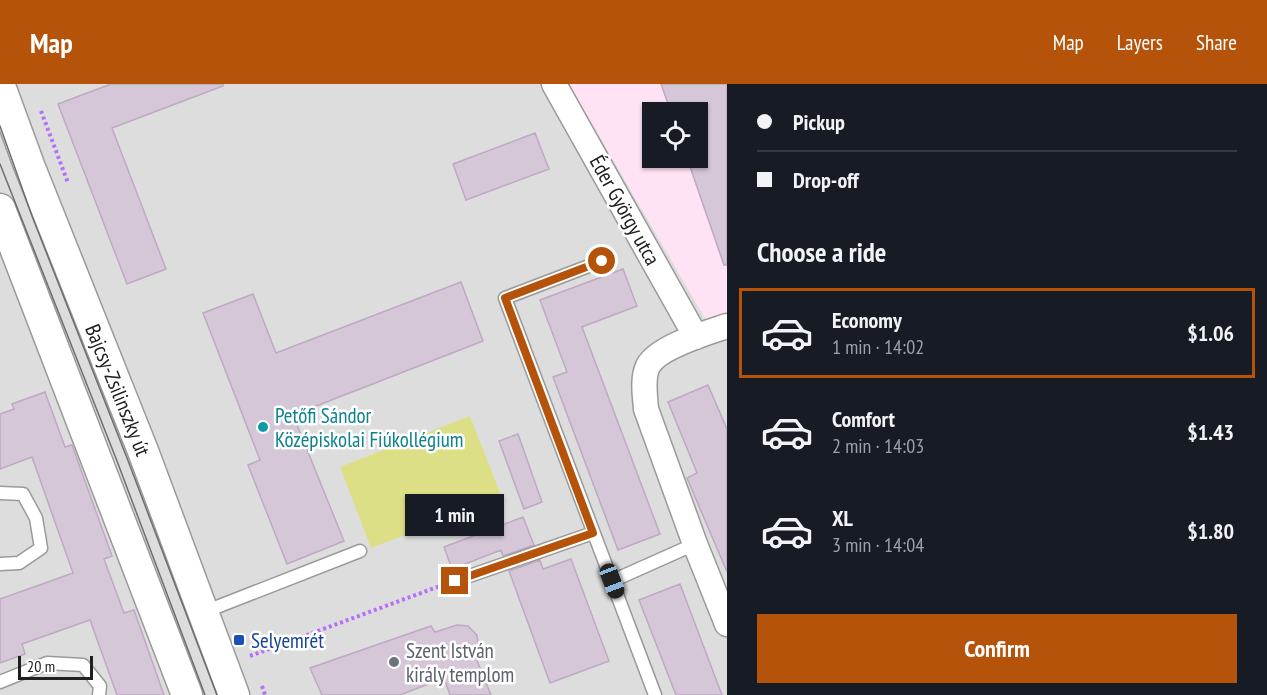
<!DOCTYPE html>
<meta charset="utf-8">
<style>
body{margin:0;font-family:"PT Sans Narrow",sans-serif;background:#242831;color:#f1f3f6;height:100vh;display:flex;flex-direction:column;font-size:22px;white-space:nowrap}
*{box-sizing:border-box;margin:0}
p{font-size:20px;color:#9ea1a6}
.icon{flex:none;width:33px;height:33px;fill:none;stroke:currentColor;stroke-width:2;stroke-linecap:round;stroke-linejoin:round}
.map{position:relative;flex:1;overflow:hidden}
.panel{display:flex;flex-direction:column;background:#171b24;width:540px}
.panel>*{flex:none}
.guide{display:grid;align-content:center;height:132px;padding:0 30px;background:#171b24}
.controls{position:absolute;left:642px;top:18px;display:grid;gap:12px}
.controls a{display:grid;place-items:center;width:66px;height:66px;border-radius:0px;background:#171b24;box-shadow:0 2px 4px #0004;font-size:30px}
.scale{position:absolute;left:18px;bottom:15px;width:75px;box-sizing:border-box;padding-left:6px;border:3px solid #202020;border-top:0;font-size:16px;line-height:21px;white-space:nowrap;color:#202020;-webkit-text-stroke:4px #fff;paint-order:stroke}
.end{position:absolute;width:27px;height:27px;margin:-14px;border:8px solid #b45309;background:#fff;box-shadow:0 0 0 3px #fff}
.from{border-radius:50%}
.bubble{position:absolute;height:42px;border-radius:0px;background:#171b24;box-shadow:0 2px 4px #0004;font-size:20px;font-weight:800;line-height:42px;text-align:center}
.car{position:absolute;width:18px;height:36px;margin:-18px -9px;border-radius:8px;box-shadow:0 0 4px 2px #0007;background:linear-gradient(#222 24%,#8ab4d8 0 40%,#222 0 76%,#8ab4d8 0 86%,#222 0)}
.guide b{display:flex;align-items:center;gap:21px;height:57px;font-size:22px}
.guide b+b{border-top:2px solid #363941}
.guide i{width:15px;height:15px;background:#f1f3f6}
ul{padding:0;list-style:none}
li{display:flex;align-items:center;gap:18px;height:90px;margin:0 12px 9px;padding:0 18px;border:3px solid transparent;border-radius:0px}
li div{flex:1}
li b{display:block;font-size:22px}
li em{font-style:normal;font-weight:800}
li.active{border-color:#b45309}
li>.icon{width:54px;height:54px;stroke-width:1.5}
h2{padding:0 30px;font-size:27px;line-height:72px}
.primary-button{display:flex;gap:12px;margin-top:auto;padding:12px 30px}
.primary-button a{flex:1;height:69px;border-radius:0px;background:#b45309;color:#fff;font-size:24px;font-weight:800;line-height:69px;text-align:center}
header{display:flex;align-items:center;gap:36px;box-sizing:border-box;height:84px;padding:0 30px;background:#b45309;color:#fff}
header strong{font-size:28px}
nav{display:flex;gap:33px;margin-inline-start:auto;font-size:21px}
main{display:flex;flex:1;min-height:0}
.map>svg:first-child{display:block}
.residential{fill:#deddde}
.education{fill:#ffe2f3;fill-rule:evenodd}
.pitch{fill:#dddf86}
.building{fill:#d5c7d7;stroke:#bea9c2;stroke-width:1.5}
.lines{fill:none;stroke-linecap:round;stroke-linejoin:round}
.service-casing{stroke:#9a9a9a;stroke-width:15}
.minor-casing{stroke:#9a9a9a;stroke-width:27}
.tertiary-casing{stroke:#9a9a9a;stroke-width:33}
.path{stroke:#b570f9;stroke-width:4;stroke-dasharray:3 3;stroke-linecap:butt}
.service{stroke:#fff;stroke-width:12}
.minor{stroke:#fff;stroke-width:24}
.tertiary{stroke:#fff;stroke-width:30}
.tram{stroke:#6e6e6e;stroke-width:1.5}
.route{stroke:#b45309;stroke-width:8}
.culture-dot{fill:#0f9aa8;stroke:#fff;stroke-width:2}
.transit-dot{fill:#1a4fb4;stroke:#fff;stroke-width:2}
.worship-dot{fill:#6b7280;stroke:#fff;stroke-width:2}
.labels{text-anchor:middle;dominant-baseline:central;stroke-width:5;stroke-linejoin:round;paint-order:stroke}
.street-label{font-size:21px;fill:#202020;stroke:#fff}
.culture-label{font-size:21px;fill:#0d838f;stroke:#fff;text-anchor:start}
.transit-label{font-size:21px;fill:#164399;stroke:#fff;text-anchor:start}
.worship-label{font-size:21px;fill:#5b616d;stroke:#fff;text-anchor:start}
</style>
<header>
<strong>Map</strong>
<nav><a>Map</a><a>Layers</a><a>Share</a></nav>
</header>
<main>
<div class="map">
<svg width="727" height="611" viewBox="0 0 727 611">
<rect width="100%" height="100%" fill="#f1e7f0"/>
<!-- residential -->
<path class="residential" d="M 0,0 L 569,0 L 709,241 L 727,235 L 727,611 L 0,611 Z"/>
<!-- education -->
<path class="education" d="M 569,0 L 727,0 L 727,235 L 709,241 ZM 652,28 L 698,28 L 698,74 L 652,74 Z"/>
<!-- pitch -->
<path class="pitch" d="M 470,332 L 502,414 L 371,464 L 340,383 Z"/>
<!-- building -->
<path class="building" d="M 111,0 L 223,0 L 223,2 L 112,44 L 166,185 L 127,200 L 58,20 Z
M 661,0 L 727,0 L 727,181 L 724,181 L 687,74 L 698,74 L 698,28 L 671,28 Z
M 535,49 L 549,85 L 466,116 L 453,80 Z
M 623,185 L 637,222 L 582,243 L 660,450 L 618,466 L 553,293 L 567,288 L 540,216 Z
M 461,198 L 483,257 L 293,331 L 344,457 L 287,480 L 248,381 L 260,376 L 203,229 L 253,210 L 276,269 Z
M 708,301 L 727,345 L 727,488 L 687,394 L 697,389 L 668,318 Z
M 45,308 L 65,363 L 72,361 L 112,472 L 104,475 L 124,529 L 134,526 L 164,611 L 117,611 L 90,536 L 22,560 L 25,570 L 0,579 L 0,515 L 73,489 L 32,373 L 0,385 L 0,330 L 14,325 L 12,320 Z
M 518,350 L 542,418 L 524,425 L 499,357 Z
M 523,433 L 534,461 L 503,472 L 501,466 L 452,485 L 444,463 Z
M 571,475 L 609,577 L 550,599 L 509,487 L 540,476 L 543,485 Z
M 680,500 L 722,611 L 676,611 L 639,516 Z
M 457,541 L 468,542 L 477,551 L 478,560 L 474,569 L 491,611 L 450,611 L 444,594 L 400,611 L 322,611 L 310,584 L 431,542 L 435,548 Z"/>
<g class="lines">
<defs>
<path id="service" d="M 602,177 L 505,214 L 655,611
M 0,409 L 23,410 L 36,434 L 41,464 L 19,479 L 0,480
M 455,497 L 593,449
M 612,497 L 695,460
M 204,528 L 360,467
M 0,598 L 47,579 L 83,581 L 100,602 L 99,611"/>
<path id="minor" d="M 554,0 L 696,253
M 727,242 C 706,249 658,263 648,282 C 642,294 645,312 646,325 L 695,460 L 727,540"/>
<path id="tertiary" d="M 0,2 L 29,81 L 143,367 L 234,611
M 0,125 L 187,611"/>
</defs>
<!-- service casing -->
<use href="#service" class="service-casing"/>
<!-- minor casing -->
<use href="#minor" class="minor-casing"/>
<!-- tertiary casing -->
<use href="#tertiary" class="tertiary-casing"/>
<!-- path -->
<path class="path" d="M 41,27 L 68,99
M 250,572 L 440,502
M 262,602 L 265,611"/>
<!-- service -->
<use href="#service" class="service"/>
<!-- minor -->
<use href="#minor" class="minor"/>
<!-- tertiary -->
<use href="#tertiary" class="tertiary"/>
<!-- tram -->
<path class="tram" d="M 0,42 L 32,132 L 127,374 L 217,611
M 0,80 L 117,377 L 205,611"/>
</g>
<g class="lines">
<!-- route -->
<path class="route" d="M 455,497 L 593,449 L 505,214 L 602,177"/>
</g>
<!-- markers -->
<circle class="culture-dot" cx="263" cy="343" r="6"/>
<rect class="transit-dot" x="233" y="550" width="12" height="12" rx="3"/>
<circle class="worship-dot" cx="394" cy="578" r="6"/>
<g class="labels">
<!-- street labels -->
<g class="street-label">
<text transform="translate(625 126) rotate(61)">Éder György utca</text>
<text transform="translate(118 306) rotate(68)">Bajcsy-Zsilinszky út</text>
</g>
<!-- culture labels -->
<g class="culture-label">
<text x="275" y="331">Petőfi Sándor<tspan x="275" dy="24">Középiskolai Fiúkollégium</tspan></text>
</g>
<!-- transit labels -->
<g class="transit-label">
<text x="251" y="556">Selyemrét</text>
</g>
<!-- worship labels -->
<g class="worship-label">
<text x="406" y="566">Szent István<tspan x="406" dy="24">király templom</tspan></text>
</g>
</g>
</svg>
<div class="controls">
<a><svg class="icon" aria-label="locate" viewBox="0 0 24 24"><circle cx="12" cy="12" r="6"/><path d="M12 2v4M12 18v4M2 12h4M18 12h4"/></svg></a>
</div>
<div class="scale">20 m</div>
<i class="end from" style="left:602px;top:177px"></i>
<i class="end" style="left:455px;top:497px"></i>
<div class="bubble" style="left:405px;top:410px;width:99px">1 min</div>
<i class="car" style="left:612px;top:497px;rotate:159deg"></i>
</div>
<section class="panel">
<div class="guide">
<b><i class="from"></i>Pickup</b>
<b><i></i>Drop-off</b>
</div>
<h2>Choose a ride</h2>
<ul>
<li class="active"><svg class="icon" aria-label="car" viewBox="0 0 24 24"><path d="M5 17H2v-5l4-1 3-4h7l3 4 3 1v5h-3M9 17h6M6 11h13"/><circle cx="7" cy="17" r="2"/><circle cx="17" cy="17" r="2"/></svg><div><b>Economy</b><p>1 min · 14:02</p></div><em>$1.06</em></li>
<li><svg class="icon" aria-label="car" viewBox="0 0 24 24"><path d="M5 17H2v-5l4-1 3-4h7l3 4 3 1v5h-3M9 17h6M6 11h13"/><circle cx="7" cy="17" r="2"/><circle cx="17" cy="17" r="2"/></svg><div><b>Comfort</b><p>2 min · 14:03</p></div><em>$1.43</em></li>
<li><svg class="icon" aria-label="car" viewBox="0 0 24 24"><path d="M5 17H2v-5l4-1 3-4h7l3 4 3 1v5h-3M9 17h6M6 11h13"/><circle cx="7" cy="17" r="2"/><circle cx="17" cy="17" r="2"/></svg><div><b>XL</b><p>3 min · 14:04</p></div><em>$1.80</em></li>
</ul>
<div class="primary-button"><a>Confirm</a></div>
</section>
</main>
